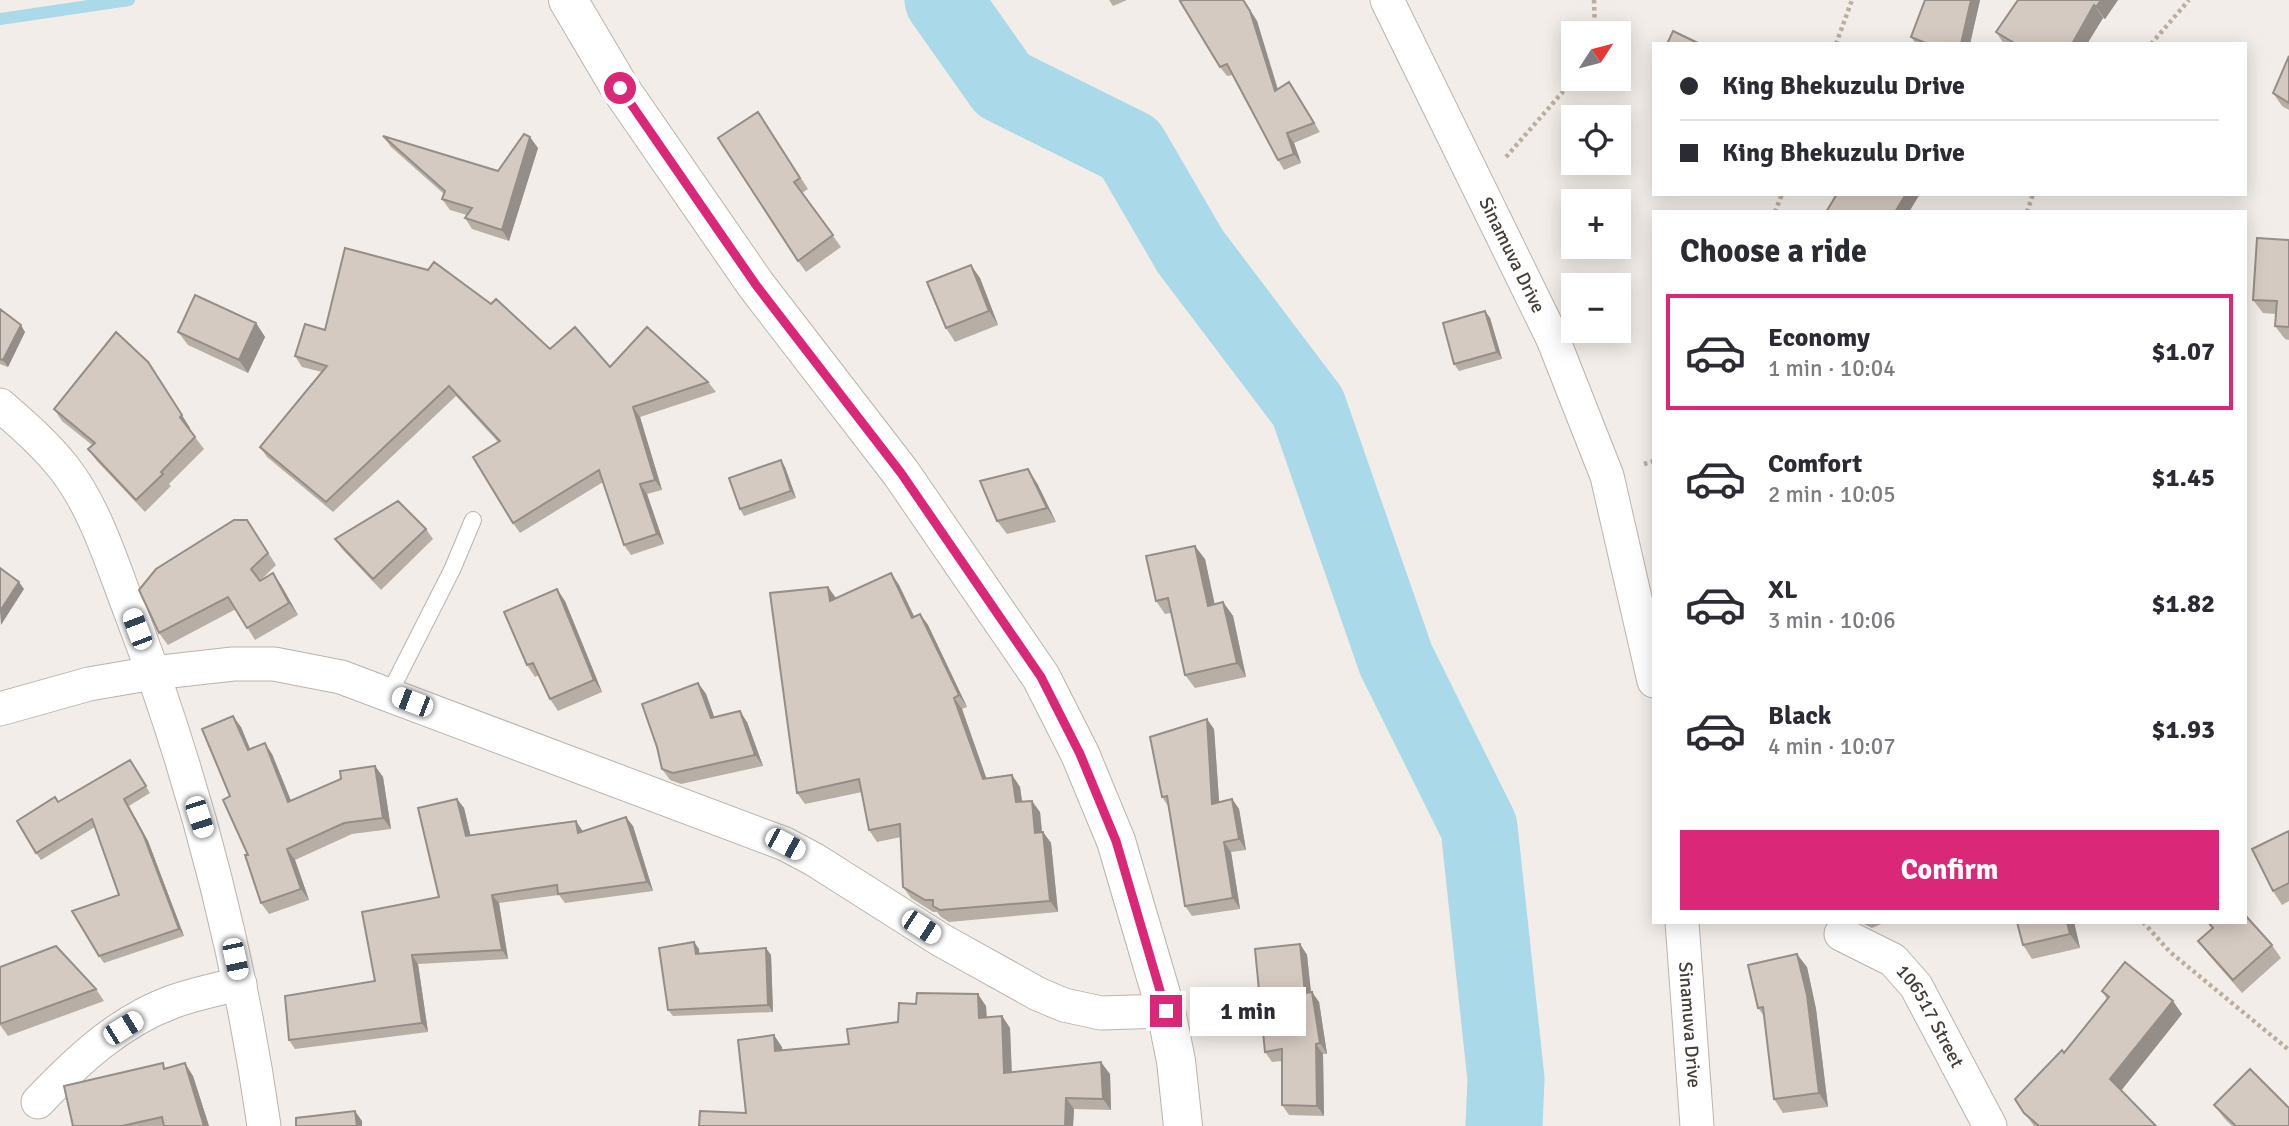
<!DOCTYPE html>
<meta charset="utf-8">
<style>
body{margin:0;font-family:Signika,sans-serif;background:#f2f2f3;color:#2b2b33;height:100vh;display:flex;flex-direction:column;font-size:26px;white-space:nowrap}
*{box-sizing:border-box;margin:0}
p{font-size:23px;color:#7c7c81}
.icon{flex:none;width:38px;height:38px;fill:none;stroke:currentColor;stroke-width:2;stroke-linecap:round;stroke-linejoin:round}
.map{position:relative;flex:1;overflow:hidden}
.drawer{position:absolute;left:1652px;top:210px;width:595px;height:714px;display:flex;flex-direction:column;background:#fff;border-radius:0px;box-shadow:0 4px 18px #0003}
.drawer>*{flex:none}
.guide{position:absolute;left:1652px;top:42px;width:595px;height:154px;border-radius:0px;box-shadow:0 4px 18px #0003;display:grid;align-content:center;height:154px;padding:0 28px;background:#fff}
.needle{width:46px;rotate:54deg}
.buttons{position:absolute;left:1561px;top:21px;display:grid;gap:14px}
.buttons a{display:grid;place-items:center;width:70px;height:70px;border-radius:0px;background:#fff;box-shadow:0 4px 18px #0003;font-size:35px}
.end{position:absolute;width:32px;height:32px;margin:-16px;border:9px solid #db2777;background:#fff;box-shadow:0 0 0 4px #fff}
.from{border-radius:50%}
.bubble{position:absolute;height:49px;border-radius:0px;background:#fff;box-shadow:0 4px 18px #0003;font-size:23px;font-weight:800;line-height:49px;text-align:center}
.car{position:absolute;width:21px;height:42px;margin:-21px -10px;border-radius:9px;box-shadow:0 0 5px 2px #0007;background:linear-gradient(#fff 24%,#345 0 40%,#fff 0 76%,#345 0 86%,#fff 0)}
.guide b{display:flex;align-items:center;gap:24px;height:66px;font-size:26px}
.guide b+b{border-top:2px solid #e1e1e2}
.guide i{width:18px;height:18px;background:#2b2b33}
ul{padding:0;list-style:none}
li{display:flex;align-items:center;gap:21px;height:116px;margin:0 14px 10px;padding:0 14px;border:4px solid transparent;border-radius:0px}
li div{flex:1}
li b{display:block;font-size:26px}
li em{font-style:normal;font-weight:800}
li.on{border-color:#db2777}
li>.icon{width:63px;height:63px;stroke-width:1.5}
h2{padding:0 28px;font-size:32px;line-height:84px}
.action{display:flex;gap:14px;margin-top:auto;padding:14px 28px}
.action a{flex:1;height:80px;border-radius:0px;background:#db2777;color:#fff;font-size:28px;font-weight:800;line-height:80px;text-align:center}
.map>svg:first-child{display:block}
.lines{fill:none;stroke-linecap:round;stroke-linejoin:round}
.stream{stroke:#aad9e9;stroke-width:12}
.river{stroke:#aad9e9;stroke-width:77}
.service-casing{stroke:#bcb3ab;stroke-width:18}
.minor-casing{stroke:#bcb3ab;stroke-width:35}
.tertiary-casing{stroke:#bcb3ab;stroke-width:40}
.path{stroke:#bdad9e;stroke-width:4.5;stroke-dasharray:3.5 3.5;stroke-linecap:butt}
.service{stroke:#fff;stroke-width:16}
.minor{stroke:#fff;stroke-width:33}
.tertiary{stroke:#fff;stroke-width:38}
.wall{fill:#b7aea6}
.shaded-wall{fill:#958d87}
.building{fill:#d5cac1;stroke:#958d87;stroke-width:2}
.route{stroke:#db2777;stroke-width:9}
.labels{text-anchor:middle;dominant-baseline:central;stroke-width:5;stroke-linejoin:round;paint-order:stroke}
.street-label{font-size:19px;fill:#443d37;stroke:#fff}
</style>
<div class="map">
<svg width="2289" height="1126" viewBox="0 0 2289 1126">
<rect width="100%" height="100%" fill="#f2ede8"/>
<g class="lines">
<!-- stream -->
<path class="stream" d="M 0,19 L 129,0"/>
<!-- river -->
<path class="river" d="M 943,0 L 1003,85 L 1130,148 L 1190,251 L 1308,407 L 1396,660 L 1479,827 L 1506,1079 L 1504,1126"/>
<defs>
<path id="service" d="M 389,694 L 452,570 L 473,520"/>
<g id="minor">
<path id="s1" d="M 1387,0 L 1553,339 L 1607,476 L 1654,681"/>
<path d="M 0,405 C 22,424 46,445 64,468 C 96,509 112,564 131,613 C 194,779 239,950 264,1126"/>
<path d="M 0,709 L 89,684 L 153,673 L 233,664 L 274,664 L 341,677 L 785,844 L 815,860 L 941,940 L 1038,994 L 1064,1005 L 1101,1013 L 1166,1011"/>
<path id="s2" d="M 1682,922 L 1697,1126"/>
<path id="s3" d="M 1841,934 L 1893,960 L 1916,986 L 1990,1126"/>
<path d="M 38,1102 C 77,1061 118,1022 172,1002 C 194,994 217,989 240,984"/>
</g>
<path id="tertiary" d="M 568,0 L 620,88 L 756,285 L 901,473 L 1041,677 L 1080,754 L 1116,841 L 1166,1011 L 1176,1061 L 1183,1126"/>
</defs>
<!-- service casing -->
<use href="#service" class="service-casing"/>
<!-- minor casing -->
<use href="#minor" class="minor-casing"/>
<!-- tertiary casing -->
<use href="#tertiary" class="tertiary-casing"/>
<!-- path -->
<path class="path" d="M 1594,0 L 1595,33
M 1836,44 L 1852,0
M 2151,44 L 2189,0
M 1506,157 L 1574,79
M 1775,212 L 1782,194
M 2027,212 L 2033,194
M 1644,464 L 1654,461
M 2143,922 L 2170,952 L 2289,1050"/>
<!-- service -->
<use href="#service" class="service"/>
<!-- minor -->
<use href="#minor" class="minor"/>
<!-- tertiary -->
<use href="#tertiary" class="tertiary"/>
</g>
<!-- wall -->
<path class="wall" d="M 1109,0 L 1127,0 L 1113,6 Z
M 1183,0 L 1244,0 L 1257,21 L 1278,89 L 1296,92 L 1320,132 L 1294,143 L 1301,163 L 1284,170 L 1278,160 L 1233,75 L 1227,76 L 1220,67 Z
M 1925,0 L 1980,0 L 1970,44 L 1916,44 L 1911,37 Z
M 2018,0 L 2118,0 L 2105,19 L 2103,18 L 2087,44 L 2004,44 L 1996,32 Z
M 2289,56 L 2289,110 L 2282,106 L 2273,93 Z
M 766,124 L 808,189 L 802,193 L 841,247 L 806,272 L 798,261 Z
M 383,136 L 498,171 L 538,148 L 509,241 L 472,229 L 465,218 L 467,215 L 450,210 L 442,199 L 444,194 L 391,147 Z
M 2289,240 L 2289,340 L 2285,339 L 2275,326 L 2276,314 L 2263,313 L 2253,300 Z
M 980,278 L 998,325 L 955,342 L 946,328 Z
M 0,309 L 25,332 L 8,367 L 0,364 Z
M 1485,311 L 1490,318 L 1502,359 L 1459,371 L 1454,364 Z
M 256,323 L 265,337 L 248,373 L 188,345 L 178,332 Z
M 325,330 L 550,349 L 610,367 L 708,382 L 716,392 L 640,417 L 662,490 L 647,494 L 664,544 L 631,555 L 624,545 L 603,482 L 520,533 L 513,523 L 498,442 L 456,396 L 333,512 L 267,457 L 260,447 L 322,372 L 302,367 L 295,356 Z
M 148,362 L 190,428 L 189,429 L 204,449 L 169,484 L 171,486 L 145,512 L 97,461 L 88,449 L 92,445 L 62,421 L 54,409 Z
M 785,467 L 796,498 L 744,516 L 740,509 Z
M 1037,483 L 1056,522 L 1007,534 L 997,521 Z
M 247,520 L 276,565 L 260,581 L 273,573 L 281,585 L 298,615 L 255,640 L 236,609 L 168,645 L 159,633 Z
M 426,529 L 433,539 L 381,590 L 342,549 L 335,539 Z
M 1205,559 L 1214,604 L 1223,602 L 1233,616 L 1246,677 L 1195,688 L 1185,675 L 1171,613 L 1165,614 L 1156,601 Z
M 891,573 L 899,585 L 914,616 L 920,614 L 928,625 L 967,707 L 962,709 L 986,779 L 1012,775 L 1020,787 L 1022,802 L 1040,812 L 1042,832 L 1043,832 L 1051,843 L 1058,912 L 949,922 L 941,917 L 937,912 L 933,912 L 911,898 L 903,887 L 901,837 L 877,842 L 869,830 L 862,792 L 805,804 L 797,793 L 836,598 Z
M 565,601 L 602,692 L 558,711 L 550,699 L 539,675 L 535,677 L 527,665 Z
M 698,683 L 706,694 L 714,717 L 747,722 L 763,766 L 681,784 L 670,780 L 662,769 Z
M 241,727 L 250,749 L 272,754 L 291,801 L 375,766 L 383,777 L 391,829 L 352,834 L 295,860 L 309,900 L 269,914 L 261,903 L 230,796 Z
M 1214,729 L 1219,802 L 1232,799 L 1239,809 L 1246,850 L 1231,852 L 1240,909 L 1192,916 L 1185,906 L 1168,806 L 1162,797 Z
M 130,760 L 150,793 L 129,806 L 148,841 L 184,936 L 104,963 L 99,956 L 119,895 L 95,827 L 41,860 L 36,853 L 58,802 Z
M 457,799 L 464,808 L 470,835 L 582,830 L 582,832 L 633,826 L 653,891 L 565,903 L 559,895 L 499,903 L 508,959 L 418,964 L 428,1032 L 295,1049 L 289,1040 L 375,981 L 439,897 Z
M 2289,831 L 2289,901 L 2282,905 L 2273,891 Z
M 1863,922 L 1886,922 L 1872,928 L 1864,924 Z
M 2017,922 L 2074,922 L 2080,948 L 2032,959 L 2023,945 Z
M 2208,922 L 2272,945 L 2281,958 L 2242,993 L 2208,954 L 2198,941 L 2212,929 Z
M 694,942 L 699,949 L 699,954 L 771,955 L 773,1012 L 673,1016 L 668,1010 Z
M 1300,944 L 1307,955 L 1311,992 L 1319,1002 L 1327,1054 L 1323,1054 L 1324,1116 L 1289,1115 L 1282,1105 L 1282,1061 L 1272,1062 L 1265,1052 Z
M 1807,967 L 1816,1009 L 1828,1107 L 1783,1113 L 1774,1099 L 1764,1016 L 1758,1008 Z
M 96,989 L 104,1001 L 8,1036 L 0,1025 Z
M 2102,991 L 2182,1014 L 2121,1091 L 2156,1126 L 2034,1126 L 2015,1099 L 2064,1053 L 2107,999 Z
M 986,1006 L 987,1018 L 1002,1016 L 1010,1028 L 1012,1072 L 1110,1074 L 1111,1110 L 1074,1109 L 1073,1126 L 699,1126 L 746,1113 L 782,1047 L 782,1050 L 849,1044 L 898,1022 Z
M 166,1069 L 193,1076 L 209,1126 L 73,1126 Z
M 2214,1105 L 2289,1126 L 2232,1126 L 2224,1118 Z"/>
<!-- shaded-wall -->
<path class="shaded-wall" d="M 1243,0 L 1257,21 L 1281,101 L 1275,91 Z
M 1971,0 L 1980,0 L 1970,44 L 1961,44 Z
M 2101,0 L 2118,0 L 2105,19 L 2096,7 Z
M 2094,5 L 2103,18 L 2087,44 L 2072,44 Z
M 1287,133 L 1294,143 L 1301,163 L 1294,154 Z
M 530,137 L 538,148 L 509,241 L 502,230 Z
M 1906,194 L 1920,194 L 1909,212 L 1895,212 Z
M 971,265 L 980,278 L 998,325 L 989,311 Z
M 1485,311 L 1490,318 L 1502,359 L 1497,352 Z
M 256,323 L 265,337 L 248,373 L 239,360 Z
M 21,325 L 25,332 L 8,367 L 3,360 Z
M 148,362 L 190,428 L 189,429 L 180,417 Z
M 633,407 L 640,417 L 662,490 L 655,480 Z
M 781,460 L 785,467 L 796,498 L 791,491 Z
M 1028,469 L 1037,483 L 1056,522 L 1047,508 Z
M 640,484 L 647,494 L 664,544 L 657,534 Z
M 1195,546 L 1205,559 L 1218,619 L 1208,606 Z
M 273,573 L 281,585 L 298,615 L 289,603 Z
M 891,573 L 899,585 L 920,629 L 912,618 Z
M 19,582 L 24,589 L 1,625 L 0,611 Z
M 828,587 L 836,598 L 830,601 Z
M 557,589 L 565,601 L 602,692 L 594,680 Z
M 1223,602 L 1233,616 L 1246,677 L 1237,663 Z
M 920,614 L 928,625 L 967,707 L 959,695 Z
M 698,683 L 706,694 L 719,730 L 711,718 Z
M 954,698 L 962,709 L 991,791 L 983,779 Z
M 740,711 L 747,722 L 763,766 L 755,755 Z
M 233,716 L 241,727 L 255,761 L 248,750 Z
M 1207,719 L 1214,729 L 1220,814 L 1212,804 Z
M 265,743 L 272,754 L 296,813 L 288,802 Z
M 375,766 L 383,777 L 391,829 L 383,818 Z
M 1012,775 L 1020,787 L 1024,814 L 1016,802 Z
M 124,799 L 148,841 L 184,936 L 179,929 Z
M 457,799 L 464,808 L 473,845 L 466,836 Z
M 1232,799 L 1239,809 L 1246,850 L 1239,839 Z
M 1032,801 L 1040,812 L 1043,844 L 1035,833 Z
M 626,817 L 633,826 L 653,891 L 647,882 Z
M 576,821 L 582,830 L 584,842 L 578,833 Z
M 1043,832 L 1051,843 L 1058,912 L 1050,901 Z
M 1224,842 L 1231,852 L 1240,909 L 1233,898 Z
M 287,849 L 295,860 L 309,900 L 301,889 Z
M 492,895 L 499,903 L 508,959 L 502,950 Z
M 2067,922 L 2074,922 L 2080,948 L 2070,934 Z
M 694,942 L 699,949 L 700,961 L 696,954 Z
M 1300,944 L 1307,955 L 1312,1003 L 1305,993 Z
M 766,948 L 771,955 L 773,1012 L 768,1005 Z
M 1797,954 L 1807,967 L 1816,1009 L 1828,1107 L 1819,1093 Z
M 412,955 L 418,964 L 428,1032 L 422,1023 Z
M 1312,992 L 1319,1002 L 1327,1054 L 1320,1043 Z
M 978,994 L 986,1006 L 987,1030 L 979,1018 Z
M 2173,1001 L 2182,1014 L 2119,1093 L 2110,1079 Z
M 1002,1016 L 1010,1028 L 1012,1085 L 1004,1073 Z
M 774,1035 L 782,1047 L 784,1063 L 775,1051 Z
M 1316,1044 L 1323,1054 L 1324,1116 L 1317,1106 Z
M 1101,1062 L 1110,1074 L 1111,1110 L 1103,1099 Z
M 185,1063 L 193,1076 L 209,1126 L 204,1126 Z
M 1066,1098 L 1074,1109 L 1073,1126 L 1065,1126 Z
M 355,1111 L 362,1121 L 362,1126 L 357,1126 Z"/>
<!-- building -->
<path class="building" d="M 1183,0 L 1243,0 L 1250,11 L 1275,91 L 1289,82 L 1314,123 L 1287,133 L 1294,154 L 1278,160 L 1227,64 L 1220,67 L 1180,1 Z
M 1925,0 L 1971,0 L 1961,44 L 1928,44 L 1911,37 Z
M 2018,0 L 2101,0 L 2096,7 L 2094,5 L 2072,44 L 2016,44 L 1996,32 Z
M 1673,31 L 1700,44 L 1667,44 Z
M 2289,56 L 2289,103 L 2273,93 Z
M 758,112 L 800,178 L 794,182 L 833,235 L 798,261 L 718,138 Z
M 524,134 L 530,137 L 502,230 L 465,218 L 472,208 L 442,199 L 445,191 L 383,136 L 498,171 Z
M 1837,194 L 1906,194 L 1895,212 L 1826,212 Z
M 2257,238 L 2289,240 L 2289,327 L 2275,326 L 2277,301 L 2253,300 Z
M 345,248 L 428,270 L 434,262 L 491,304 L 496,299 L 550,349 L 575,327 L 610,367 L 647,327 L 708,382 L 633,407 L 655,480 L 640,484 L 657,534 L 624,545 L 599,470 L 513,523 L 473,457 L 500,441 L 449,386 L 326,502 L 260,447 L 327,366 L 295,356 L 305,324 L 325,330 Z
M 971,265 L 989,311 L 946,328 L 927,282 Z
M 195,295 L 256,323 L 239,360 L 178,332 Z
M 0,309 L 21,325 L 3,360 L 0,359 Z
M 1485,311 L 1497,352 L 1454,364 L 1443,323 Z
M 116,332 L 148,362 L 182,415 L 180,417 L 195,437 L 161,472 L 163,474 L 136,500 L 88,449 L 95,443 L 54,409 Z
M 781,460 L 791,491 L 740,509 L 729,478 Z
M 1028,469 L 1047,508 L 997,521 L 980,481 Z
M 398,501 L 426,529 L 373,579 L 335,539 Z
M 234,520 L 247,520 L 268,553 L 251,569 L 260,581 L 273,573 L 289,603 L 247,628 L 228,597 L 159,633 L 139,590 L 156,569 Z
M 1195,546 L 1208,606 L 1223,602 L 1237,663 L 1185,675 L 1168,598 L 1156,601 L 1146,556 Z
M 0,568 L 19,582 L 0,611 Z
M 891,573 L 912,618 L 920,614 L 959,695 L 954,698 L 983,779 L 1012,775 L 1016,802 L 1032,801 L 1035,833 L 1043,832 L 1050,901 L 940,910 L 933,906 L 933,900 L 925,900 L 903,887 L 900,824 L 869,830 L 859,779 L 797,793 L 770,593 L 828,587 L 830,601 Z
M 557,589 L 594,680 L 550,699 L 533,663 L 527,665 L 504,612 Z
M 698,683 L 711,718 L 740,711 L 755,755 L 673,773 L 662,769 L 657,747 L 642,704 Z
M 233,716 L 248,750 L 265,743 L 288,802 L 341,779 L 340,771 L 375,766 L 383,818 L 344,823 L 287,849 L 301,889 L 261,903 L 245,855 L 248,855 L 223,800 L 230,796 L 202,729 Z
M 1207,719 L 1212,804 L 1232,799 L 1239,839 L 1224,842 L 1233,898 L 1185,906 L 1167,796 L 1162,797 L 1150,737 Z
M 130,760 L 146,786 L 124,799 L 143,834 L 179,929 L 99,956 L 72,911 L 119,895 L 92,819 L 36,853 L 17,821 L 55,797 L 58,802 Z
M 457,799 L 466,836 L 576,821 L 578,833 L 626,817 L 647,882 L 558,894 L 557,885 L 492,895 L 502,950 L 412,955 L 422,1023 L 289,1040 L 285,996 L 375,981 L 362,912 L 439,897 L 418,808 Z
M 2289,831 L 2289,883 L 2273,891 L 2252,849 Z
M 2245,915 L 2272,945 L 2233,980 L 2198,941 L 2213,928 L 2208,922 L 2245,922 Z
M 2017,922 L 2067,922 L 2070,934 L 2023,945 Z
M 694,942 L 696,954 L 766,948 L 768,1005 L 668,1010 L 659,948 Z
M 1300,944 L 1305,993 L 1312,992 L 1320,1043 L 1316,1044 L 1317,1106 L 1282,1105 L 1282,1049 L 1265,1052 L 1255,949 Z
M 56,946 L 96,989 L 0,1024 L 0,967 Z
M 1797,954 L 1807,995 L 1819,1093 L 1774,1099 L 1763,1007 L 1758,1008 L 1748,965 Z
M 2125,962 L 2173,1001 L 2110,1079 L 2156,1126 L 2039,1126 L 2024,1113 L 2015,1099 L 2062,1050 L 2064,1053 L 2109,997 L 2102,991 Z
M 917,993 L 978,994 L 979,1018 L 1002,1016 L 1004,1073 L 1101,1062 L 1103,1099 L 1066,1098 L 1065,1126 L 699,1126 L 700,1111 L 746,1113 L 738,1040 L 774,1035 L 775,1051 L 849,1044 L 847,1029 L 898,1022 L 899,1003 L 916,1004 Z
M 163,1063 L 164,1069 L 185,1063 L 204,1126 L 164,1126 L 162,1117 L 122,1126 L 73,1126 L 64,1086 Z
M 2250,1069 L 2289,1108 L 2289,1126 L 2236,1126 L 2214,1105 Z
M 355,1111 L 357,1126 L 296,1126 L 296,1118 Z"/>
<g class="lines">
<!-- route -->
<path class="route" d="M 620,88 L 756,285 L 901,473 L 1041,677 L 1080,754 L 1116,841 L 1166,1011"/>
</g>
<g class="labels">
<!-- street labels -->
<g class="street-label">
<text stroke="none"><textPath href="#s1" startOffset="284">Sinamuva Drive</textPath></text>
<text stroke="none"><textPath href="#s3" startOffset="126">106517 Street</textPath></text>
<text stroke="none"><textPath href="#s2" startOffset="103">Sinamuva Drive</textPath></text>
</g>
</g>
</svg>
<div class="buttons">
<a><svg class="needle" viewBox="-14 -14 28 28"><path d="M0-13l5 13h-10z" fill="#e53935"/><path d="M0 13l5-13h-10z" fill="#7c7c81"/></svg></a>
<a><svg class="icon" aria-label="locate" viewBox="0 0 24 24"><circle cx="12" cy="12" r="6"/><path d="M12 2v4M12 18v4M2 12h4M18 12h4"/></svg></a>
<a>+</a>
<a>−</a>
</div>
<i class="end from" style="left:620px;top:88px"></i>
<i class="end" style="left:1166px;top:1011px"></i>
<div class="bubble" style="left:1190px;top:987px;width:116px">1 min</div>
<i class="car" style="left:137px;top:629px;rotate:339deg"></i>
<i class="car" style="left:412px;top:702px;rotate:291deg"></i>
<i class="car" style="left:199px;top:817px;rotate:162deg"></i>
<i class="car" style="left:785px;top:844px;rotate:118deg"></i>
<i class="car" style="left:921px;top:927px;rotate:123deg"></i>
<i class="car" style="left:235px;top:959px;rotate:168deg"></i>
<i class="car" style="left:123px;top:1028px;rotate:58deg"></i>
<div class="guide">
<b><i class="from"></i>King Bhekuzulu Drive</b>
<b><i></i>King Bhekuzulu Drive</b>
</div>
<section class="drawer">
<h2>Choose a ride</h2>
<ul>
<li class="on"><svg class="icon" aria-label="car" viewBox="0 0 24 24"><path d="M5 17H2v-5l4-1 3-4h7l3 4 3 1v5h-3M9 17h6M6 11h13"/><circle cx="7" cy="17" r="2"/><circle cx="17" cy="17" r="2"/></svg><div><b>Economy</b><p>1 min · 10:04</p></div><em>$1.07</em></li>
<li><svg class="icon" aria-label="car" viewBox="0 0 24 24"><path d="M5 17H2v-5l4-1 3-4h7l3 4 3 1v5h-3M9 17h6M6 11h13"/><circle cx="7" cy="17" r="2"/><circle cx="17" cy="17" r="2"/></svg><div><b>Comfort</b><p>2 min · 10:05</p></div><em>$1.45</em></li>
<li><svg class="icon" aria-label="car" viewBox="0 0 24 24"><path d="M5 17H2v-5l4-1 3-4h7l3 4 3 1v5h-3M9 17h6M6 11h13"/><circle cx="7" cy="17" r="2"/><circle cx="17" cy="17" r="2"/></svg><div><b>XL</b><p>3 min · 10:06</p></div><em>$1.82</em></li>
<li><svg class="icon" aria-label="car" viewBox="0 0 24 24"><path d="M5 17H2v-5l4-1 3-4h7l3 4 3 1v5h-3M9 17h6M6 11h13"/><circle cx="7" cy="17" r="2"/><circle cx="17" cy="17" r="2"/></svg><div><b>Black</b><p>4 min · 10:07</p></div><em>$1.93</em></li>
</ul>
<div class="action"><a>Confirm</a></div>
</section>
</div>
